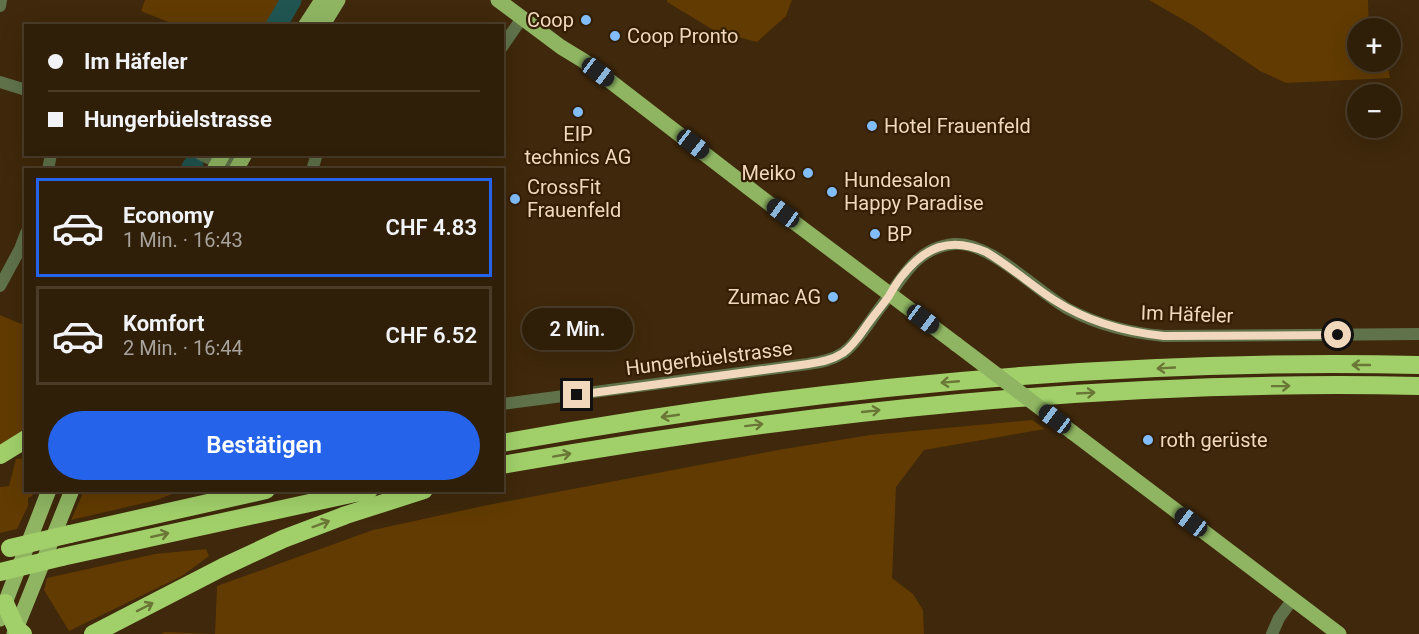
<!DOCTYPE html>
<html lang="de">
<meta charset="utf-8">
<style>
body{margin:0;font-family:Roboto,sans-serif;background:#372712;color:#f1f3f6;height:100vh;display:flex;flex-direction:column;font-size:22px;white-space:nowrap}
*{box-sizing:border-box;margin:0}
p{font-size:20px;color:#a7a29c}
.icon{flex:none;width:33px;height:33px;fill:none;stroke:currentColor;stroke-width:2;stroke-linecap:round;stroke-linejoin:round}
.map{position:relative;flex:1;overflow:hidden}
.side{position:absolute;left:24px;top:168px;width:480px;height:324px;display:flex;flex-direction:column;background:#2f1e08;border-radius:0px;box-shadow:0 6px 24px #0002,0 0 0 2px #4a3c29}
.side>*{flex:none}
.hud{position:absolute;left:24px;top:24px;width:480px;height:132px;border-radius:0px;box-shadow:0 6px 24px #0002,0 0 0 2px #4a3c29;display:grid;align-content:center;height:132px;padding:0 24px;background:#2f1e08}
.buttons{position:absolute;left:1347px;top:18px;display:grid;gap:12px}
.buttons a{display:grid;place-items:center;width:54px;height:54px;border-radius:50%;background:#2f1e08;box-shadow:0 6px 24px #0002,0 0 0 2px #4a3c29;font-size:30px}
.end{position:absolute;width:27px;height:27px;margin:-14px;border:8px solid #f1d8bd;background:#111;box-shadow:0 0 0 3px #111}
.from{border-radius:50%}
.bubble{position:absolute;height:42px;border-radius:21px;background:#2f1e08;box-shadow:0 6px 24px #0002,0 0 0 2px #4a3c29;font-size:20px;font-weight:600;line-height:42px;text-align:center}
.car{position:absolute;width:18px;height:36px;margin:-18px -9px;border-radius:8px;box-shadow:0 0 4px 2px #0007;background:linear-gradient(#222 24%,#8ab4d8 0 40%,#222 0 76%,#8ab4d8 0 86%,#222 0)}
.hud b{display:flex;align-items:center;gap:21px;height:57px;font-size:22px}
.hud b+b{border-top:2px solid #4a3c29}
.hud i{width:15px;height:15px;background:#f1f3f6}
ul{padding:10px 0 0;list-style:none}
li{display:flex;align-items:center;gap:18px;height:99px;margin:0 12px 9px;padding:0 12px;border:3px solid #4a3c29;border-radius:0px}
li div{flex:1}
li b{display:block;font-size:22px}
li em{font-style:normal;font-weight:600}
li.selected{border-color:#2563eb}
li>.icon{width:54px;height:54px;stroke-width:1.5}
.primary-button{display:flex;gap:12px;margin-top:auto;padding:12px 24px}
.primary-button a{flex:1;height:69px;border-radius:36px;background:#2563eb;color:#fff;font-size:24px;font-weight:600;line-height:69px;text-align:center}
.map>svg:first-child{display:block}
.green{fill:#613b01}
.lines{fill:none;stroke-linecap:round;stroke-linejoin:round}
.river{stroke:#205551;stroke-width:21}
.minor{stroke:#5f724a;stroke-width:12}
.major{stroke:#8fb562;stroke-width:15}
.highway{stroke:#a1d06a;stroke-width:18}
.major-bridge{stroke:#8fb562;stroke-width:15}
.highway-bridge{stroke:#a1d06a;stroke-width:18}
.oneway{stroke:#6a7736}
.route{stroke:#f1d8bd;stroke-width:8}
.poi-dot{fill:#80bdfa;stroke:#341e02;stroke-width:2}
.labels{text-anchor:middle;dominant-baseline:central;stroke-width:4.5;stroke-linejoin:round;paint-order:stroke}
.poi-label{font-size:20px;fill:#f1d8bd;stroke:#341e02;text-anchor:start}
.street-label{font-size:20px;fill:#f1d8bd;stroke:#341e02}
</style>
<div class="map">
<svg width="1419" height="634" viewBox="0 0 1419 634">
<rect width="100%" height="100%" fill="#3f280b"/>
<!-- green -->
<path class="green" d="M 145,0 L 298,0 L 284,25 L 176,25 L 141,11 Z
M 667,0 L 792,0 L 786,16 L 757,42 L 715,31 L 667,2 Z
M 1149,0 L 1368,0 L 1369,28 L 1358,28 L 1358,62 L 1387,62 L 1390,78 L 1286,83 L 1260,71 L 1194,26 Z
M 0,315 L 26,326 L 25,431 L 0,447 Z
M 1032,420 L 1045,429 L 924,450 L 896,487 L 892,578 L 913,594 L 923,610 L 924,634 L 161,634 L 165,632 L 215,634 L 217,586 L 373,530 L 483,506 L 778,450 L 870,435 Z
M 25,458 L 26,490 L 34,491 L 32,496 L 28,498 L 28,506 L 17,529 L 0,533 L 0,487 L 9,486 L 16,459 Z
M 84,491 L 84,490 L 179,491 L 157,500 L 71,520 Z
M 206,549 L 209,556 L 182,576 L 69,631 L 44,590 L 47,578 L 155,554 Z"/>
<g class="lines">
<!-- river -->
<path class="river" d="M 276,26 L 291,0
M 191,170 L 193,166"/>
<!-- minor -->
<path class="minor" d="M 0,6 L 1,0
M 502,47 L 522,18
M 0,82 L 26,90
M 200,154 C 217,163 223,166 241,160
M 48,170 L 51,154
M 312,170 L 317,154
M 0,286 L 20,249 L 26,233
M 502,404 L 808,364 C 821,362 832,360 843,353 C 853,346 860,335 867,326 C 874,316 881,306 889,296 C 906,271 921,247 954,244 C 990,241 1036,291 1068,309 C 1098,325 1130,333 1164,336 L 1419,334
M 1272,634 L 1279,618 L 1293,599"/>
<!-- major -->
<path class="major" d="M 498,0 L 561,47 L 584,61 L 754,192 L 956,344
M 305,26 L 322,0
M 322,26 L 338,0
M 214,170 L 223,154
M 236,170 L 245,154
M 1072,432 L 1339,634
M 0,619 L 5,603 L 49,490
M 14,634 L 72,490"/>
<!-- highway -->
<path class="highway" d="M 502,443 C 803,389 1113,358 1419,365
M 0,455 L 26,439
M 502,465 C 805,412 1112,379 1419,386
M 70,534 L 266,490
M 62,557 L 369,490
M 5,603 L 16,628 L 23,634
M 93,634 L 223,567 L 283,539 L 346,515 L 424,490"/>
<!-- major-bridge -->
<path class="major-bridge" d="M 956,344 L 1072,432"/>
<!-- highway-bridge -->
<path class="highway-bridge" d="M 10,548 L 70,534
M 0,572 L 62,557"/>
</g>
<!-- one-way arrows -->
<defs><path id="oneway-shaft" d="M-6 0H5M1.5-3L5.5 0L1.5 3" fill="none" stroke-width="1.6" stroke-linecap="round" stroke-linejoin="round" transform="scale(1.5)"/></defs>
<g class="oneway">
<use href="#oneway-shaft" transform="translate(1361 365) rotate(-180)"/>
<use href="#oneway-shaft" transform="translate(1166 368) rotate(177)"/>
<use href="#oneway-shaft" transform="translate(950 382) rotate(175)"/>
<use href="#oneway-shaft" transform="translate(1281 386) rotate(-1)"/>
<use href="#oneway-shaft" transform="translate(1086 393) rotate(-3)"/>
<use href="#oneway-shaft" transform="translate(871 411) rotate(-6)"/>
<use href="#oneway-shaft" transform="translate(670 416) rotate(172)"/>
<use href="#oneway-shaft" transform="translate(754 425) rotate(-7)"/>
<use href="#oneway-shaft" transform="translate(562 455) rotate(-10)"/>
<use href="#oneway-shaft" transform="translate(321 524) rotate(-20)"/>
<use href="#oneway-shaft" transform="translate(160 535) rotate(-13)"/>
<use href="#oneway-shaft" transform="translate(145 607) rotate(-27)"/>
</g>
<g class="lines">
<!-- route -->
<path class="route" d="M 577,395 L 808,364 C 821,362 832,360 843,353 C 853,346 860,335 867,325 C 874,315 882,306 889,296 C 893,289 897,282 902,276 C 925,247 950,236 986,252 C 1010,266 1031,285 1054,300 C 1088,322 1125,332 1164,336 L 1338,335"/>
</g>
<!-- markers -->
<g class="poi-dot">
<circle cx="586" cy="20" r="6"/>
<circle cx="615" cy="36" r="6"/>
<circle cx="578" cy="112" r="6"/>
<circle cx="872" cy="126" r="6"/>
<circle cx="808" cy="173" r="6"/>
<circle cx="832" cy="192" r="6"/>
<circle cx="515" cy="199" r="6"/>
<circle cx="875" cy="234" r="6"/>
<circle cx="833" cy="297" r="6"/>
<circle cx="1148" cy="440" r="6"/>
</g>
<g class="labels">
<!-- poi labels -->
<g class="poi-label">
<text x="574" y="20" text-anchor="end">Coop</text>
<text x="627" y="36">Coop Pronto</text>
<text x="884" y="126">Hotel Frauenfeld</text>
<text x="578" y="134" text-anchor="middle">EIP<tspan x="578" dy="23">technics AG</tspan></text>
<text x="796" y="173" text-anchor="end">Meiko</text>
<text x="844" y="180">Hundesalon<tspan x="844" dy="23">Happy Paradise</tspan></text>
<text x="527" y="187">CrossFit<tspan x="527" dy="23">Frauenfeld</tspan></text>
<text x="887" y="234">BP</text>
<text x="821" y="297" text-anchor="end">Zumac AG</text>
<text x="1160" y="440">roth gerüste</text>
</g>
<!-- street labels -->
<g class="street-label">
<text transform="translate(1187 314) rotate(2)">Im Häfeler</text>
<text transform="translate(709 358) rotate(-7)">Hungerbüelstrasse</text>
</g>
</g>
</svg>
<div class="buttons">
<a>+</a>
<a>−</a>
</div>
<i class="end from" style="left:1338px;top:335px"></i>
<i class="end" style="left:577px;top:395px"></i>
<div class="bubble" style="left:522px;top:308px;width:111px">2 Min.</div>
<i class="car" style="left:598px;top:72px;rotate:127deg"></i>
<i class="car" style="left:693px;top:144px;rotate:128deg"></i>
<i class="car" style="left:783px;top:213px;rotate:306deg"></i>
<i class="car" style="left:923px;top:319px;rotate:127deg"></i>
<i class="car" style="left:1055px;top:419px;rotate:307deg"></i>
<i class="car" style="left:1191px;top:522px;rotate:307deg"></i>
<div class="hud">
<b><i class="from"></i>Im Häfeler</b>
<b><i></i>Hungerbüelstrasse</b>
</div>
<section class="side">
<ul>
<li class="selected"><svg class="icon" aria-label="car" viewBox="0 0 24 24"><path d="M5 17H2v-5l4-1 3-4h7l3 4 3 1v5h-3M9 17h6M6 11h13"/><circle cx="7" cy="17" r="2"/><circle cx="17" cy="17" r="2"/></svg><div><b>Economy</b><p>1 Min. · 16:43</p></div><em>CHF 4.83</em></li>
<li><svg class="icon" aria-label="car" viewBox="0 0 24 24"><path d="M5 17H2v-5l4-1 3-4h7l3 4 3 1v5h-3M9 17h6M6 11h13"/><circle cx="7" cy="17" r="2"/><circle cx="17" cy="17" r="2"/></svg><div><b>Komfort</b><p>2 Min. · 16:44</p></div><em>CHF 6.52</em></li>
</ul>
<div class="primary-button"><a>Bestätigen</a></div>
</section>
</div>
